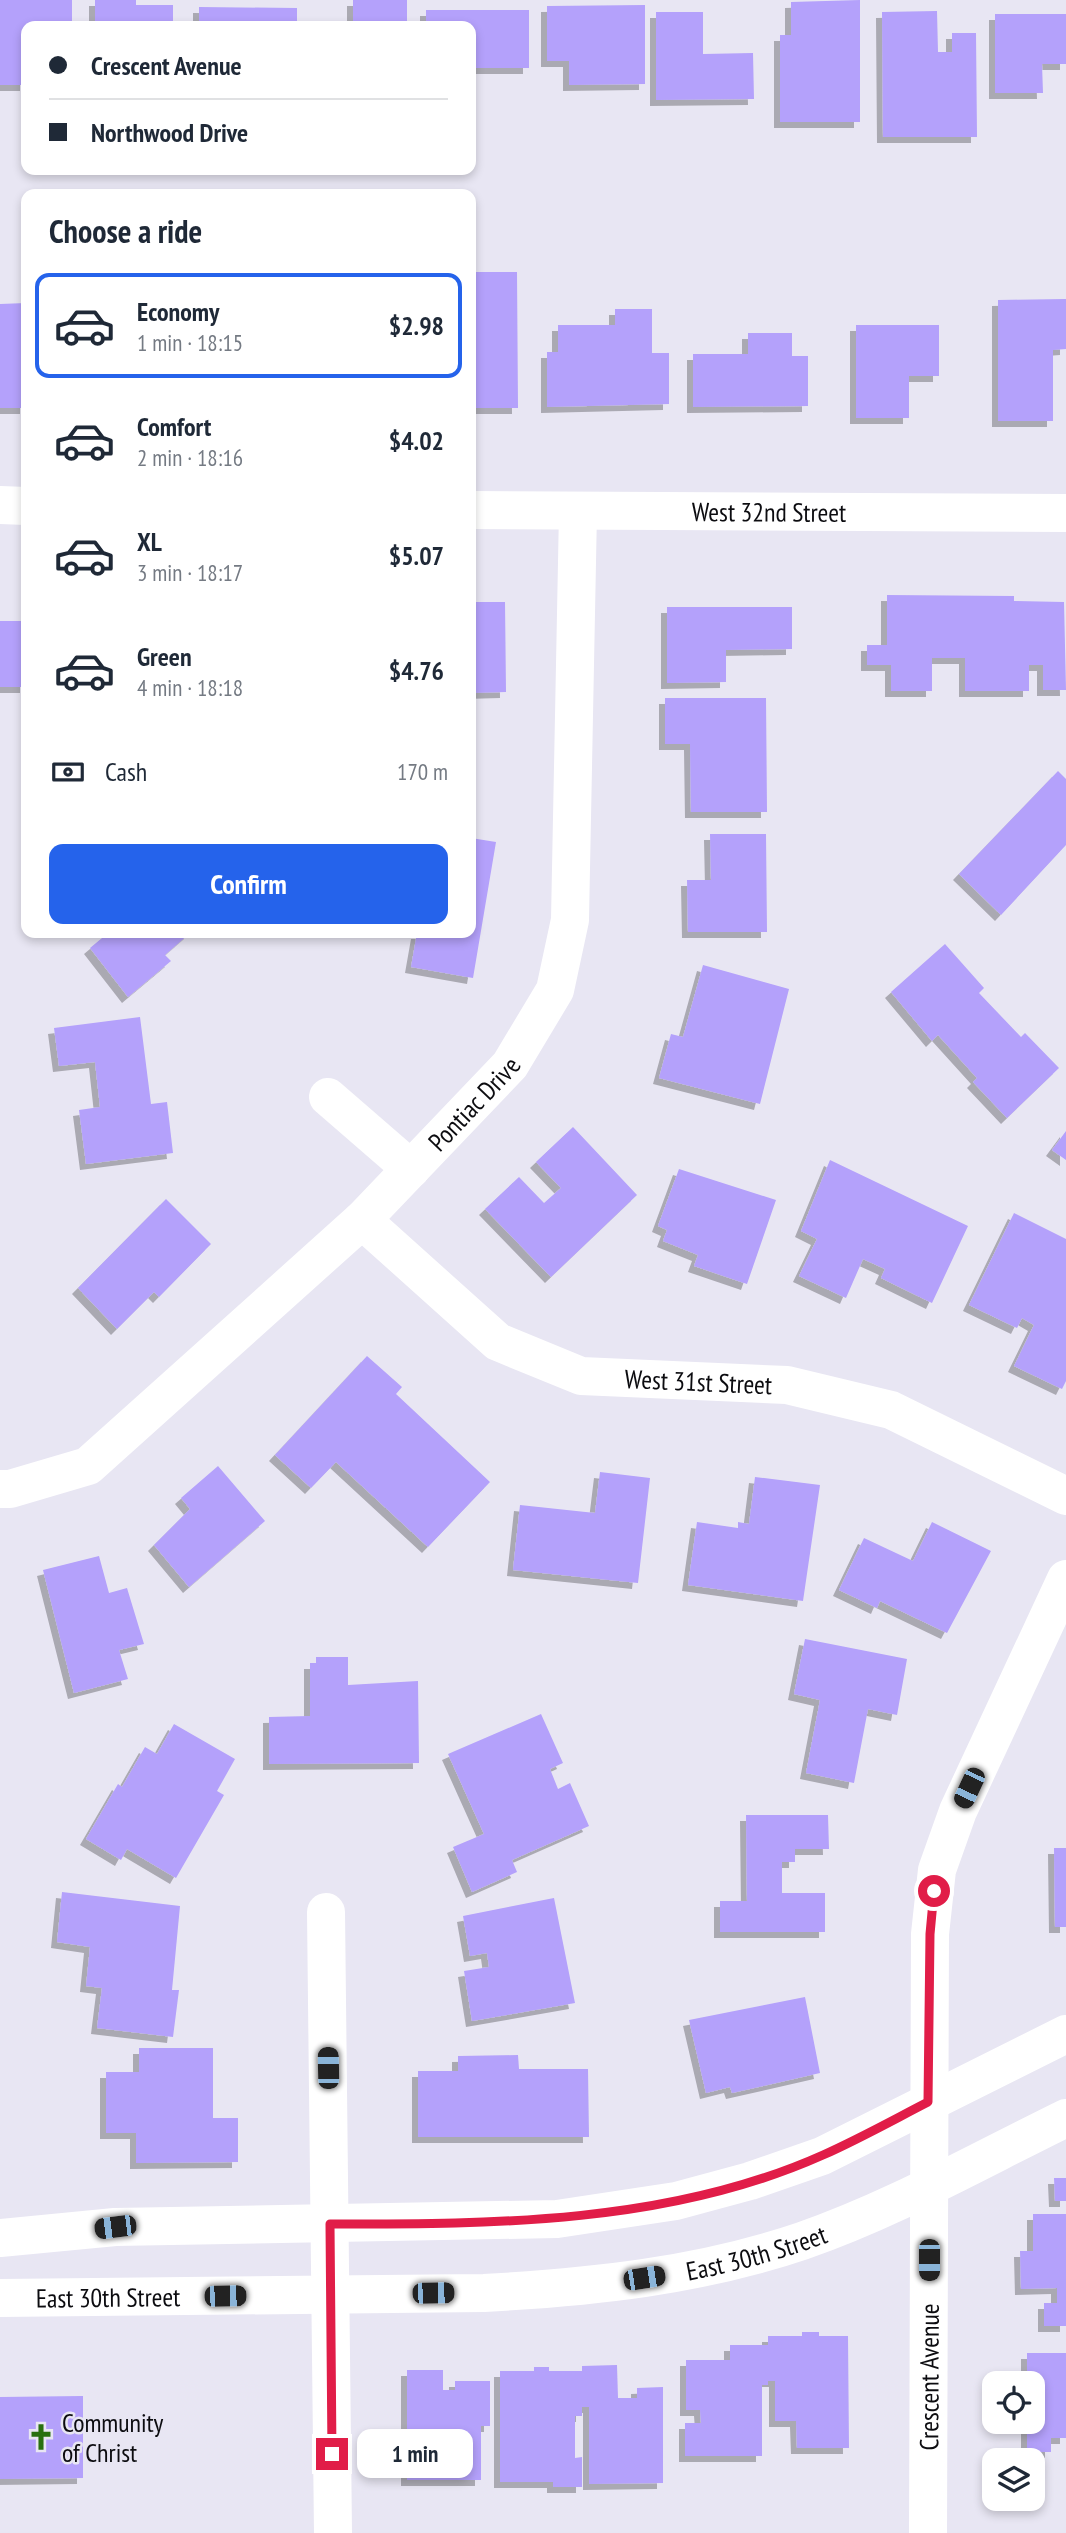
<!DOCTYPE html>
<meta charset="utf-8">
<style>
body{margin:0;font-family:"PT Sans Narrow",sans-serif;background:#f2f2f3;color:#1f2937;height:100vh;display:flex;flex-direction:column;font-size:26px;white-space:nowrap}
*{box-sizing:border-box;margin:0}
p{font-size:23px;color:#747a83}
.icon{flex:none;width:38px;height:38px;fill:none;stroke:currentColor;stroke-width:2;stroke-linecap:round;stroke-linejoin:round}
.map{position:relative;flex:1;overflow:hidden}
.side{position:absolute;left:21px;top:189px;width:455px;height:749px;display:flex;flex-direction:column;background:#fff;border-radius:14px;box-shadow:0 4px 10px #0003}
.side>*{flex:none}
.top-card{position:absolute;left:21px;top:21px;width:455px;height:154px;border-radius:14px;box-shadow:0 4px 10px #0003;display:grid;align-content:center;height:154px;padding:0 28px;background:#fff}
.fabs{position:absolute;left:982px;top:2371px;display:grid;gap:14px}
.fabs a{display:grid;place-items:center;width:63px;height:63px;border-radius:14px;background:#fff;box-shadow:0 4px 10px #0003;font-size:35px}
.end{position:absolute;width:32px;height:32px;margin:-16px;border:9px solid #e11d48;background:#fff;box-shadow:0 0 0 4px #fff}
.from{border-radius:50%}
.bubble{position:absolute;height:49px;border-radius:14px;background:#fff;box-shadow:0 4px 10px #0003;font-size:23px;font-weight:800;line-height:49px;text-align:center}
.car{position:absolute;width:21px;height:42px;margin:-21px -10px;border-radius:9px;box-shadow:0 0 5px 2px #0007;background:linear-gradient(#222 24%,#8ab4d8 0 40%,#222 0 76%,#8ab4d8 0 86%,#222 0)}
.top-card b{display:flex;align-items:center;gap:24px;height:66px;font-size:26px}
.top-card b+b{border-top:2px solid #e0e1e3}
.top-card i{width:18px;height:18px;background:#1f2937}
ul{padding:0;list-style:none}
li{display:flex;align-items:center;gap:21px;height:105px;margin:0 14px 10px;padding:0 14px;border:4px solid transparent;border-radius:14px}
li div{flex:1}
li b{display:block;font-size:26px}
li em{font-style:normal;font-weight:800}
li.selected{border-color:#2563eb}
li>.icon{width:63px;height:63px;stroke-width:1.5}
h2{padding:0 28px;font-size:32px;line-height:84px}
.pay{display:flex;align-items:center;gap:18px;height:77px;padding:0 28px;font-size:26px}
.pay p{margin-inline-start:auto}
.button{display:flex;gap:14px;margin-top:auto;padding:14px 28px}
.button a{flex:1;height:80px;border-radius:14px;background:#2563eb;color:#fff;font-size:28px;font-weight:800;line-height:80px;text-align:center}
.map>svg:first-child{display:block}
.building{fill:#b4a1fb;filter:url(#shadow)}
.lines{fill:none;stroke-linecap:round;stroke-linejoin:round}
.minor{stroke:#fff;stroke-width:38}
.major{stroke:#fff;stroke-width:38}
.route{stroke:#e11d48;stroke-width:9}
.labels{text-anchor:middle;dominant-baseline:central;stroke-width:5;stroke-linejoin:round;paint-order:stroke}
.street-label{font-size:26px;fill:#0c0c10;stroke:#e8e6f3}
.poi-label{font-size:26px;fill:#0c0c10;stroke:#e8e6f3;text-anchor:start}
</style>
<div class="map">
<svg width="1066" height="2533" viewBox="0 0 1066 2533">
<defs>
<filter id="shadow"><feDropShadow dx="-6" dy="6" stdDeviation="0" flood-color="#0004"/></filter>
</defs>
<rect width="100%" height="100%" fill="#e8e6f3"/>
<!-- building -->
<path class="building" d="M 0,0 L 72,0 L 72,26 L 26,26 L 26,85 L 0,85 Z
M 95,0 L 136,0 L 136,5 L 173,5 L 173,26 L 95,26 Z
M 353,0 L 407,0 L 407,26 L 353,26 Z
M 860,0 L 860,122 L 780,122 L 780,35 L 791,35 L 791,2 Z
M 645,5 L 645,84 L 569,85 L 569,61 L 547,61 L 547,6 Z
M 199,7 L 297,8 L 297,26 L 199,26 Z
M 426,10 L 529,10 L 529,68 L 471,68 L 471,26 L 426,26 Z
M 937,11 L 938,52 L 952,52 L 952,33 L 976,33 L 977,137 L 883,137 L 882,12 Z
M 656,12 L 703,12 L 703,54 L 753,53 L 754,99 L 656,100 Z
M 995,14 L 1066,14 L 1066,64 L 1042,64 L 1043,93 L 995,93 Z
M 472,272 L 517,272 L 518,408 L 471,408 Z
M 1066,299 L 1066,349 L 1053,350 L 1053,421 L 998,421 L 998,300 Z
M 26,303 L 26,408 L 0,408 L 0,304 Z
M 615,309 L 652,309 L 652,353 L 669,353 L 669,404 L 547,407 L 547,352 L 558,352 L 558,325 L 615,325 Z
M 856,325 L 939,325 L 939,376 L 909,376 L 909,418 L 856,418 Z
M 748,333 L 792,333 L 792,356 L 808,356 L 808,406 L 693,407 L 693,354 L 748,354 Z
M 887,595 L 1014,596 L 1014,601 L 1064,602 L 1066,690 L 1043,690 L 1043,665 L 1029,665 L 1029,691 L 965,691 L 965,658 L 932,658 L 932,691 L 891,691 L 891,665 L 867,665 L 867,645 L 887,645 Z
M 471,602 L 505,602 L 506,692 L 471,693 Z
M 667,607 L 792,607 L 792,649 L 726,650 L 726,682 L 667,683 Z
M 0,621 L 26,621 L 26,687 L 0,687 Z
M 665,698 L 766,698 L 767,812 L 691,812 L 690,744 L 665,744 Z
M 1058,771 L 1066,779 L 1066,845 L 1001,915 L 959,874 Z
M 710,834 L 766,834 L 767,932 L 688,932 L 687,880 L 711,880 Z
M 471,838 L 496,842 L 473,978 L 411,967 L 417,933 L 471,933 Z
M 108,933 L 190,933 L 165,955 L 171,961 L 128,997 L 90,948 Z
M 945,944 L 984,988 L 979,993 L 1021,1037 L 1025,1033 L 1059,1068 L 1007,1118 L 973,1082 L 977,1078 L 938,1035 L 932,1041 L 891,992 Z
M 703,965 L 789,989 L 760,1104 L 659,1078 L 671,1034 L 683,1037 Z
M 140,1017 L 151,1104 L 167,1102 L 173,1153 L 86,1164 L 79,1110 L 100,1107 L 95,1062 L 59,1066 L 54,1028 Z
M 573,1127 L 637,1195 L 551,1277 L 485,1209 L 519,1177 L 544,1203 L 561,1188 L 536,1162 Z
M 1066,1131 L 1066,1160 L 1052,1150 Z
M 830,1160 L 968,1226 L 932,1303 L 881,1278 L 885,1269 L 863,1259 L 846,1298 L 799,1276 L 817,1239 L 801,1231 Z
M 679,1169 L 776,1200 L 747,1284 L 694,1266 L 698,1255 L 663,1241 L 667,1230 L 658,1226 Z
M 166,1199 L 211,1244 L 159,1297 L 154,1292 L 117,1329 L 78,1288 Z
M 1014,1213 L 1066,1239 L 1066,1381 L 1062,1389 L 1014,1366 L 1034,1325 L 1022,1318 L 1017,1328 L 969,1305 Z
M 367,1356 L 402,1387 L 396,1394 L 490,1482 L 428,1547 L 336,1462 L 311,1488 L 275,1455 Z
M 218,1466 L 265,1521 L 189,1587 L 154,1545 L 190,1509 L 181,1498 Z
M 600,1472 L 650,1478 L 638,1583 L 513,1570 L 520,1505 L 595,1513 Z
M 755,1477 L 820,1485 L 803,1601 L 688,1585 L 697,1522 L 738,1528 L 738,1522 L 749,1524 Z
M 932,1522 L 991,1551 L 947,1633 L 880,1601 L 877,1608 L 839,1590 L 864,1538 L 913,1561 Z
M 99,1556 L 109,1593 L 127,1588 L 144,1644 L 119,1650 L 128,1679 L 74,1693 L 43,1570 Z
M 805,1639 L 907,1659 L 897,1715 L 868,1709 L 854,1783 L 806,1773 L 820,1700 L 794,1694 Z
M 316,1657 L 348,1657 L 348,1685 L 418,1681 L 419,1763 L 269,1764 L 269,1717 L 310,1716 L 310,1663 L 316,1663 Z
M 541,1714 L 563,1763 L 550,1769 L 558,1789 L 570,1783 L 589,1826 L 512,1860 L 517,1872 L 472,1892 L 453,1847 L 484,1834 L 448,1754 Z
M 174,1724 L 235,1759 L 217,1791 L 224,1795 L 176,1878 L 127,1849 L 121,1860 L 86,1839 L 118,1784 L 122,1787 L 145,1747 L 157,1754 Z
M 746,1815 L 828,1815 L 829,1849 L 795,1849 L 795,1862 L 782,1862 L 782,1893 L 825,1893 L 825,1932 L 720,1932 L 720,1901 L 747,1901 Z
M 1054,1848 L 1066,1848 L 1066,1927 L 1055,1927 Z
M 62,1892 L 180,1906 L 172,1990 L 179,1990 L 173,2037 L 97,2028 L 102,1988 L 86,1986 L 90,1947 L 57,1942 Z
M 554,1898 L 575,2003 L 472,2021 L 464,1971 L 489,1967 L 487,1953 L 470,1956 L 463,1916 Z
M 805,1997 L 820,2073 L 732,2093 L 730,2087 L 706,2093 L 689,2020 Z
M 139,2048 L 213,2048 L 213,2118 L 238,2118 L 238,2162 L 136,2163 L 136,2133 L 106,2133 L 106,2072 L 139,2072 Z
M 518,2055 L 519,2069 L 588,2069 L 589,2137 L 418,2137 L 418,2071 L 458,2071 L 458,2056 Z
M 1054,2178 L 1066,2178 L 1066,2201 L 1055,2201 Z
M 1033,2214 L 1066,2214 L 1066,2326 L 1044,2326 L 1044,2303 L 1057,2303 L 1057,2288 L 1021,2289 L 1020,2251 L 1033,2251 Z
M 802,2332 L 819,2332 L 819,2336 L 848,2336 L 849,2448 L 797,2448 L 796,2421 L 775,2421 L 775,2381 L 768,2381 L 768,2385 L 762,2385 L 762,2456 L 685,2456 L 685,2423 L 701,2423 L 700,2410 L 686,2410 L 686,2360 L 730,2360 L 730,2345 L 768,2345 L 768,2336 L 802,2336 Z
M 1027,2353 L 1066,2353 L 1066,2438 L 1051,2438 L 1051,2452 L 1027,2452 L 1027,2422 L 1032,2422 L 1032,2384 L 1027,2384 Z
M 617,2365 L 618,2398 L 637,2398 L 637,2388 L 663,2387 L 663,2483 L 589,2484 L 589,2407 L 582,2407 L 582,2416 L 575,2416 L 575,2458 L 582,2457 L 582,2487 L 553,2487 L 553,2482 L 500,2482 L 500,2371 L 534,2371 L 534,2367 L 549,2367 L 549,2371 L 582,2371 L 582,2366 Z
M 407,2370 L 443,2370 L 443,2390 L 455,2390 L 455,2381 L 490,2381 L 490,2426 L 481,2426 L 481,2480 L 407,2480 Z
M 83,2396 L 83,2478 L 0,2479 L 0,2397 Z"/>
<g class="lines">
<!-- minor -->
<g class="minor">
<path d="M 0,505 L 26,506"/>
<path id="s1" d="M 471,510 L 1066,513"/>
<path d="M 328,1097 L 411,1169"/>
<path id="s2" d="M 362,1220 L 498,1342 L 581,1376 L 787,1385 L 891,1410 L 1066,1496"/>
<path id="s3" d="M 0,1489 L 10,1489 L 88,1466 L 362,1220 L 510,1065 L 555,990 L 570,920 L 578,511"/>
<path d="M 326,1912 L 333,2533"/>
<path id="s4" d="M 928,2533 L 930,1934 L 937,1870 L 958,1811 L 1066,1579"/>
</g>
<!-- major -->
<g class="major">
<path d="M 0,2238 L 115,2227 L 557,2219 L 676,2201 L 750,2181 L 822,2156 L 1066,2034"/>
<path id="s5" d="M 0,2298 L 484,2293 C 592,2287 699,2276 802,2241 C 892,2210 980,2160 1066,2118"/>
</g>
</g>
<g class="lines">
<!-- route -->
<path class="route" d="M 332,2454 L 330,2224 C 496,2224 669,2224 823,2155 C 859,2139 893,2120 928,2102 L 930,1934 L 934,1891"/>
</g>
<!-- icons -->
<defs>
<symbol id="church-bare" viewBox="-9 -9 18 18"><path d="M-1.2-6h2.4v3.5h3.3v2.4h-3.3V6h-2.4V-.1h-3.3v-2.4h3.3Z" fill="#28700f" stroke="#e8e6f3" stroke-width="2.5" paint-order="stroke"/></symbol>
</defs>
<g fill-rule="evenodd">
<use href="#church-bare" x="22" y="2418" width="38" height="38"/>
</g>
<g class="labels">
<!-- street labels -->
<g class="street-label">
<text stroke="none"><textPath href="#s1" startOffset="298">West 32nd Street</textPath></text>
<text stroke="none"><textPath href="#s3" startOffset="621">Pontiac Drive</textPath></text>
<text stroke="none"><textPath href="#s2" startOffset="390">West 31st Street</textPath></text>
<text stroke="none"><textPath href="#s5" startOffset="760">East 30th Street</textPath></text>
<text stroke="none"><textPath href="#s5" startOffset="108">East 30th Street</textPath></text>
<text stroke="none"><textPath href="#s4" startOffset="156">Crescent Avenue</textPath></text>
</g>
<!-- poi labels -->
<g class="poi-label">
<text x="62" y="2422">Community<tspan x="62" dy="30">of Christ</tspan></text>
</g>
</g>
</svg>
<div class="fabs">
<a><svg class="icon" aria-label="locate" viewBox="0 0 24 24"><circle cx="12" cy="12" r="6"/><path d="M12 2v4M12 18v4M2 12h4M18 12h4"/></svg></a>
<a><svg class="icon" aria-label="layers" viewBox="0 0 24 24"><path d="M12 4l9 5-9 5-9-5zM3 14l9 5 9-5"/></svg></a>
</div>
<i class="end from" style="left:934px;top:1891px"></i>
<i class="end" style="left:332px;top:2454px"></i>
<div class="bubble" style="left:357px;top:2429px;width:116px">1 min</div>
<i class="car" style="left:969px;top:1788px;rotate:205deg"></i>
<i class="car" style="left:328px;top:2068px;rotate:359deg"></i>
<i class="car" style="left:115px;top:2227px;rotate:263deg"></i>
<i class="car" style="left:929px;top:2260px;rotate:180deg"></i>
<i class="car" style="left:644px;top:2278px;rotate:81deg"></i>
<i class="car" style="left:433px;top:2293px;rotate:89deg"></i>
<i class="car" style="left:225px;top:2296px;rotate:89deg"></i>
<div class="top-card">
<b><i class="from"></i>Crescent Avenue</b>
<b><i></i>Northwood Drive</b>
</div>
<section class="side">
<h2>Choose a ride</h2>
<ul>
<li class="selected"><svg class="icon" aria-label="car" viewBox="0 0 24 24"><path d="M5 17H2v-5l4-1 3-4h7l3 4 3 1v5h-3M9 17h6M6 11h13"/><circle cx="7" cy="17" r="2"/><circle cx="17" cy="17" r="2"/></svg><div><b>Economy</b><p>1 min · 18:15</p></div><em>$2.98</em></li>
<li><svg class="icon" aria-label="car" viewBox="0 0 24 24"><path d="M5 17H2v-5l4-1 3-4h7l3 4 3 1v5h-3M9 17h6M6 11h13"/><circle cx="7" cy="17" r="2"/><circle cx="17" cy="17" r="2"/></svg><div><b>Comfort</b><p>2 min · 18:16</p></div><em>$4.02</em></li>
<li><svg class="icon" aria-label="car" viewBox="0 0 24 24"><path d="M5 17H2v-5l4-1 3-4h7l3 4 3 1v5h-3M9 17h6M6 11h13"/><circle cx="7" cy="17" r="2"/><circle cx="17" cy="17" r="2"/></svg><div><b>XL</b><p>3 min · 18:17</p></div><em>$5.07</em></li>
<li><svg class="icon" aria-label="car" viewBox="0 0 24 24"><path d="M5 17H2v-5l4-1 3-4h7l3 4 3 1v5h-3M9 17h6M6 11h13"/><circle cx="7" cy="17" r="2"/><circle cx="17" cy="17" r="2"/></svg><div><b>Green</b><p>4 min · 18:18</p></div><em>$4.76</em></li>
</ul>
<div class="pay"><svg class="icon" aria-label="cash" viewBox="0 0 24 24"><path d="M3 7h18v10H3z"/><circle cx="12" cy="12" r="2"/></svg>Cash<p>170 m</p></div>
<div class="button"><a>Confirm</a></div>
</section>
</div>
